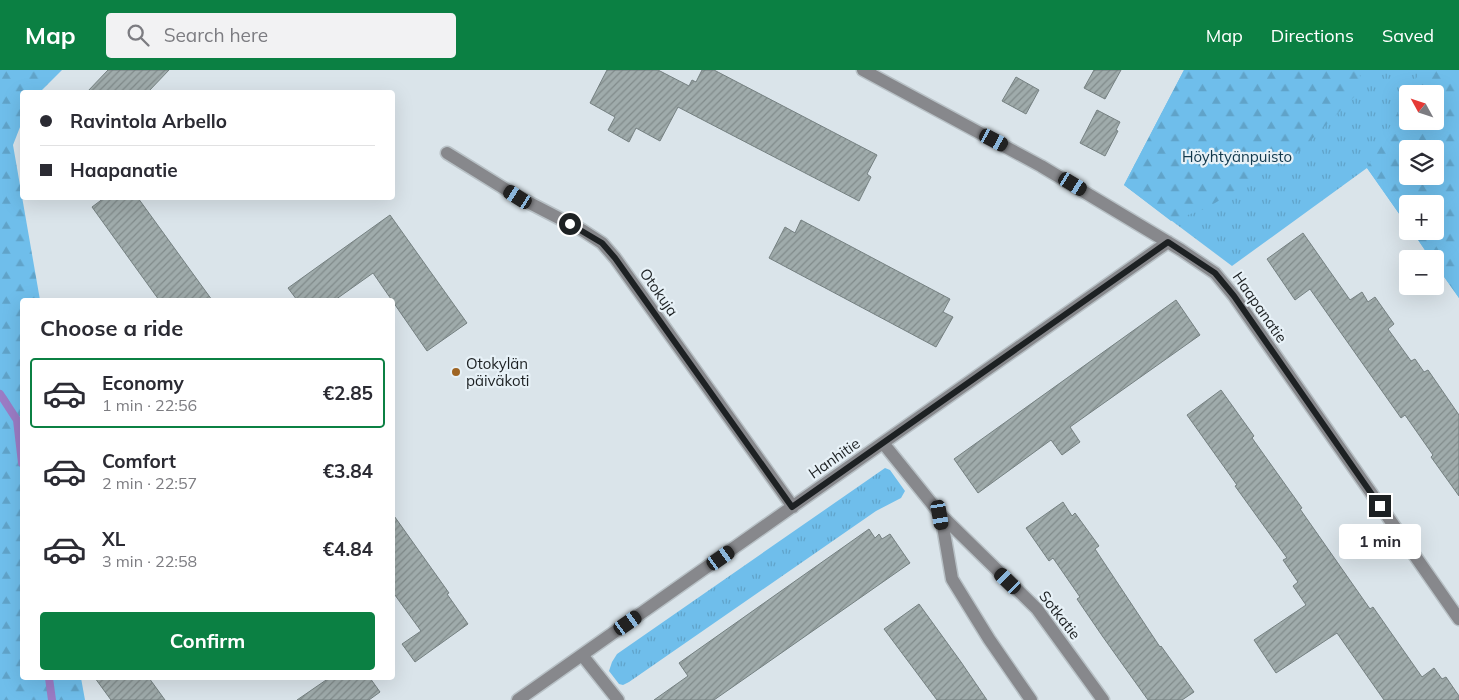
<!DOCTYPE html>
<meta charset="utf-8">
<style>
body{margin:0;font-family:Mulish,sans-serif;background:#f2f2f3;color:#2b2b33;height:100vh;display:flex;flex-direction:column;font-size:19px;white-space:nowrap}
*{box-sizing:border-box;margin:0}
p{font-size:16px;color:#7c7c81}
.icon{flex:none;width:28px;height:28px;fill:none;stroke:currentColor;stroke-width:2;stroke-linecap:round;stroke-linejoin:round}
.map{position:relative;flex:1;overflow:hidden}
.details{position:absolute;left:20px;top:228px;width:375px;height:382px;display:flex;flex-direction:column;background:#fff;border-radius:5px;box-shadow:0 5px 20px #0002}
.details>*{flex:none}
.guide{position:absolute;left:20px;top:20px;width:375px;height:110px;border-radius:5px;box-shadow:0 5px 20px #0002;display:grid;align-content:center;height:110px;padding:0 20px;background:#fff}
.needle{width:32px;rotate:310deg}
.buttons{position:absolute;left:1399px;top:15px;display:grid;gap:10px}
.buttons a{display:grid;place-items:center;width:45px;height:45px;border-radius:5px;background:#fff;box-shadow:0 5px 20px #0002;font-size:25px}
.end{position:absolute;width:22px;height:22px;margin:-11px;border:6px solid #1d2123;background:#fff;box-shadow:0 0 0 2px #fff}
.from{border-radius:50%}
.bubble{position:absolute;height:35px;border-radius:5px;background:#fff;box-shadow:0 5px 20px #0002;font-size:16px;font-weight:700;line-height:35px;text-align:center}
.car{position:absolute;width:15px;height:30px;margin:-15px -8px;border-radius:6px;box-shadow:0 0 4px 1px #0007;background:linear-gradient(#222 24%,#8ab4d8 0 40%,#222 0 76%,#8ab4d8 0 86%,#222 0)}
.guide b{display:flex;align-items:center;gap:18px;height:48px;font-size:19px}
.guide b+b{border-top:1px solid #e1e1e2}
.guide i{width:12px;height:12px;background:#2b2b33}
ul{padding:0;list-style:none}
li{display:flex;align-items:center;gap:15px;height:70px;margin:0 10px 8px;padding:0 10px;border:2px solid transparent;border-radius:5px}
li div{flex:1}
li b{display:block;font-size:19px}
li em{font-style:normal;font-weight:700}
li.selected{border-color:#0b8043}
li>.icon{width:45px;height:45px;stroke-width:1.5}
h2{padding:0 20px;font-size:22px;line-height:60px}
.button{display:flex;gap:10px;margin-top:auto;padding:10px 20px}
.button a{flex:1;height:58px;border-radius:5px;background:#0b8043;color:#fff;font-size:20px;font-weight:700;line-height:58px;text-align:center}
header{display:flex;align-items:center;gap:30px;box-sizing:border-box;height:70px;padding:0 25px;background:#0b8043;color:#fff}
header strong{font-size:24px}
nav{display:flex;gap:28px;margin-inline-start:auto;font-size:18px}
.search{width:350px;height:45px;background:#f2f2f3;display:flex;align-items:center;gap:12px;box-sizing:border-box;padding:0 18px;border-radius:5px;color:#7c7c81;font-size:19px}
.map>svg:first-child{display:block}
.grass{fill:url(#grass-tufts);fill-rule:evenodd}
.forest{fill:url(#forest-firs);fill-rule:evenodd}
.lines{fill:none;stroke-linecap:round;stroke-linejoin:round}
.stream{stroke:#9b7cc5;stroke-width:8}
.building{fill:url(#building-hatch);stroke:#758081}
.street-casing{stroke:#b8c1c6;stroke-width:15}
.street{stroke:#87888c;stroke-width:12}
.route{stroke:#1d2123;stroke-width:6}
.poi-dot{fill:#9e6423;stroke:#e7f1f7;stroke-width:2}
.labels{text-anchor:middle;dominant-baseline:central;stroke-width:4.5;stroke-linejoin:round;paint-order:stroke}
.park-label{font-size:15px;fill:#11384c;stroke:#e7f1f7}
.street-label{font-size:15px;fill:#1d2123;stroke:#e7f1f7}
.poi-label{font-size:15px;fill:#1d2123;stroke:#e7f1f7;text-anchor:start}
</style>
<header>
<strong>Map</strong>
<div class="search"><svg class="icon" aria-label="search" viewBox="0 0 24 24"><circle cx="10" cy="10" r="6"/><path d="M15 15l6 6"/></svg>Search here</div>
<nav><a>Map</a><a>Directions</a><a>Saved</a></nav>
</header>
<div class="map">
<svg width="1459" height="630" viewBox="0 0 1459 630">
<defs>
<pattern id="grass-tufts" width="24" height="20" patternUnits="userSpaceOnUse" patternTransform="scale(1.25)"><rect width="24" height="20" fill="#6fbeeb"/><path d="M3 7l-1-3M5 7V3M7 7l1-3M15 17l-1-3M17 17v-4M19 17l1-3" fill="none" stroke="#60a3c9"/></pattern>
<pattern id="forest-firs" width="22" height="20" patternUnits="userSpaceOnUse" patternTransform="scale(1.25)"><rect width="22" height="20" fill="#6fbeeb"/><path d="M5 1l3.5 6h-7zM16 11l3.5 6h-7z" fill="#60a3c9"/></pattern>
<pattern id="building-hatch" width="6" height="6" patternUnits="userSpaceOnUse" patternTransform="scale(1.25)"><rect width="6" height="6" fill="#9fabab"/><path d="M-1 1l2-2M0 6l6-6M5 7l2-2" fill="none" stroke="#818b8b"/></pattern>
</defs>
<rect width="100%" height="100%" fill="#dae4ea"/>
<!-- grass -->
<path class="grass" d="M 1184,0 L 1459,0 L 1459,228 L 1435,194 L 1435,189 L 1431,189 L 1412,161 L 1435,161 L 1435,134 L 1408,134 L 1407,155 L 1367,98 L 1232,196 L 1124,115 ZM 1408,24 L 1435,24 L 1435,51 L 1408,51 ZM 1408,79 L 1435,79 L 1435,106 L 1408,106 Z
M 885,398 L 890,400 L 905,421 L 901,428 L 876,441 L 629,612 L 623,615 L 619,614 L 609,601 L 612,592 L 617,584 Z"/>
<!-- forest -->
<path class="forest" d="M 0,0 L 62,0 L 40,22 L 22,22 L 22,52 L 13,75 L 40,230 L 22,230 L 22,608 L 81,608 L 85,630 L 0,630 Z
M 1184,0 L 1359,0 L 1362,19 L 1303,78 L 1207,138 L 1171,151 L 1124,115 Z
M 1422,0 L 1455,0 L 1459,3 L 1459,228 L 1435,194 L 1435,189 L 1431,189 L 1412,161 L 1435,161 L 1435,134 L 1408,134 L 1407,155 L 1367,98 L 1408,24 L 1408,51 L 1435,51 L 1435,24 L 1408,24 L 1420,1 ZM 1408,79 L 1435,79 L 1435,106 L 1408,106 Z"/>
<g class="lines">
<!-- stream -->
<path class="stream" d="M 0,324 L 17,350 L 22,393
M 49,608 L 52,630"/>
</g>
<!-- building -->
<path class="building" d="M 108,0 L 169,0 L 148,22 L 87,22 Z
M 607,0 L 658,0 L 689,16 L 692,10 L 696,12 L 702,0 L 714,0 L 877,85 L 867,104 L 871,107 L 859,131 L 678,37 L 660,71 L 636,58 L 629,72 L 608,60 L 615,47 L 590,33 Z
M 1094,0 L 1121,0 L 1105,29 L 1084,18 Z
M 1016,7 L 1039,20 L 1026,44 L 1002,31 Z
M 1097,40 L 1120,52 L 1116,60 L 1118,61 L 1105,86 L 1080,73 Z
M 104,128 L 138,128 L 212,230 L 159,230 L 92,137 Z
M 390,145 L 467,253 L 427,281 L 373,203 L 335,230 L 297,230 L 288,218 Z
M 801,150 L 950,229 L 943,242 L 953,247 L 936,277 L 769,188 L 785,157 L 795,163 Z
M 1303,163 L 1350,230 L 1362,222 L 1368,232 L 1375,227 L 1394,254 L 1388,259 L 1411,291 L 1415,289 L 1424,302 L 1428,300 L 1459,345 L 1459,426 L 1431,387 L 1433,385 L 1405,345 L 1401,348 L 1310,219 L 1295,230 L 1267,189 Z
M 1176,230 L 1200,265 L 1070,357 L 1080,372 L 1062,385 L 1051,370 L 978,423 L 954,389 Z
M 1221,320 L 1254,366 L 1252,368 L 1302,438 L 1300,439 L 1370,539 L 1373,537 L 1422,607 L 1434,598 L 1442,609 L 1446,607 L 1459,626 L 1459,630 L 1384,630 L 1337,563 L 1276,603 L 1254,570 L 1306,535 L 1293,516 L 1298,512 L 1283,490 L 1287,488 L 1235,416 L 1237,415 L 1187,345 Z
M 1063,432 L 1072,446 L 1075,443 L 1099,476 L 1095,479 L 1160,577 L 1161,576 L 1194,622 L 1182,630 L 1148,630 L 1103,567 L 1077,529 L 1080,527 L 1053,488 L 1049,491 L 1026,458 Z
M 392,443 L 449,523 L 447,524 L 468,554 L 415,592 L 402,574 L 421,561 L 392,521 Z
M 869,459 L 875,468 L 879,464 L 882,469 L 890,464 L 910,493 L 714,630 L 654,630 L 688,606 L 679,593 Z
M 919,534 L 961,592 L 987,630 L 937,630 L 884,559 Z
M 95,608 L 149,608 L 165,630 L 111,630 Z
M 329,608 L 370,608 L 380,622 L 369,630 L 297,630 Z"/>
<g class="lines">
<defs>
<path id="street" d="M 863,0 L 1041,96 L 1181,180 L 1215,203 L 1234,226 L 1459,549
M 447,83 L 518,127 L 582,160 L 602,173 L 615,188 L 793,437
M 883,373 L 941,445 L 1037,539 L 1103,630
M 941,445 L 952,509 L 989,569 L 1031,630
M 582,585 L 618,630
M 518,630 L 1168,172"/>
</defs>
<!-- street casing -->
<use href="#street" class="street-casing"/>
<!-- street -->
<use href="#street" class="street"/>
</g>
<g class="lines">
<!-- route -->
<path class="route" d="M 570,154 L 602,173 L 615,188 L 792,437 L 1168,172 L 1215,203 L 1234,226 L 1380,436"/>
</g>
<!-- markers -->
<circle class="poi-dot" cx="456" cy="302" r="5"/>
<g class="labels">
<!-- park labels -->
<g class="park-label">
<text x="1237" y="86">Höyhtyänpuisto</text>
</g>
<!-- street labels -->
<g class="street-label">
<text transform="translate(659 222) rotate(55)">Otokuja</text>
<text transform="translate(1260 237) rotate(55)">Haapanatie</text>
<text transform="translate(834 388) rotate(-35)">Hanhitie</text>
<text transform="translate(1060 545) rotate(52)">Sotkatie</text>
</g>
<!-- poi labels -->
<g class="poi-label">
<text x="466" y="293">Otokylän<tspan x="466" dy="17">päiväkoti</tspan></text>
</g>
</g>
</svg>
<div class="buttons">
<a><svg class="needle" viewBox="-14 -14 28 28"><path d="M0-13l5 13h-10z" fill="#e53935"/><path d="M0 13l5-13h-10z" fill="#7c7c81"/></svg></a>
<a><svg class="icon" aria-label="layers" viewBox="0 0 24 24"><path d="M12 4l9 5-9 5-9-5zM3 14l9 5 9-5"/></svg></a>
<a>+</a>
<a>−</a>
</div>
<i class="end from" style="left:570px;top:154px"></i>
<i class="end" style="left:1380px;top:436px"></i>
<div class="bubble" style="left:1339px;top:454px;width:82px">1 min</div>
<i class="car" style="left:994px;top:70px;rotate:118deg"></i>
<i class="car" style="left:1073px;top:114px;rotate:121deg"></i>
<i class="car" style="left:518px;top:127px;rotate:302deg"></i>
<i class="car" style="left:940px;top:445px;rotate:170deg"></i>
<i class="car" style="left:721px;top:488px;rotate:55deg"></i>
<i class="car" style="left:1008px;top:511px;rotate:314deg"></i>
<i class="car" style="left:628px;top:553px;rotate:55deg"></i>
<div class="guide">
<b><i class="from"></i>Ravintola Arbello</b>
<b><i></i>Haapanatie</b>
</div>
<section class="details">
<h2>Choose a ride</h2>
<ul>
<li class="selected"><svg class="icon" aria-label="car" viewBox="0 0 24 24"><path d="M5 17H2v-5l4-1 3-4h7l3 4 3 1v5h-3M9 17h6M6 11h13"/><circle cx="7" cy="17" r="2"/><circle cx="17" cy="17" r="2"/></svg><div><b>Economy</b><p>1 min · 22:56</p></div><em>€2.85</em></li>
<li><svg class="icon" aria-label="car" viewBox="0 0 24 24"><path d="M5 17H2v-5l4-1 3-4h7l3 4 3 1v5h-3M9 17h6M6 11h13"/><circle cx="7" cy="17" r="2"/><circle cx="17" cy="17" r="2"/></svg><div><b>Comfort</b><p>2 min · 22:57</p></div><em>€3.84</em></li>
<li><svg class="icon" aria-label="car" viewBox="0 0 24 24"><path d="M5 17H2v-5l4-1 3-4h7l3 4 3 1v5h-3M9 17h6M6 11h13"/><circle cx="7" cy="17" r="2"/><circle cx="17" cy="17" r="2"/></svg><div><b>XL</b><p>3 min · 22:58</p></div><em>€4.84</em></li>
</ul>
<div class="button"><a>Confirm</a></div>
</section>
</div>
